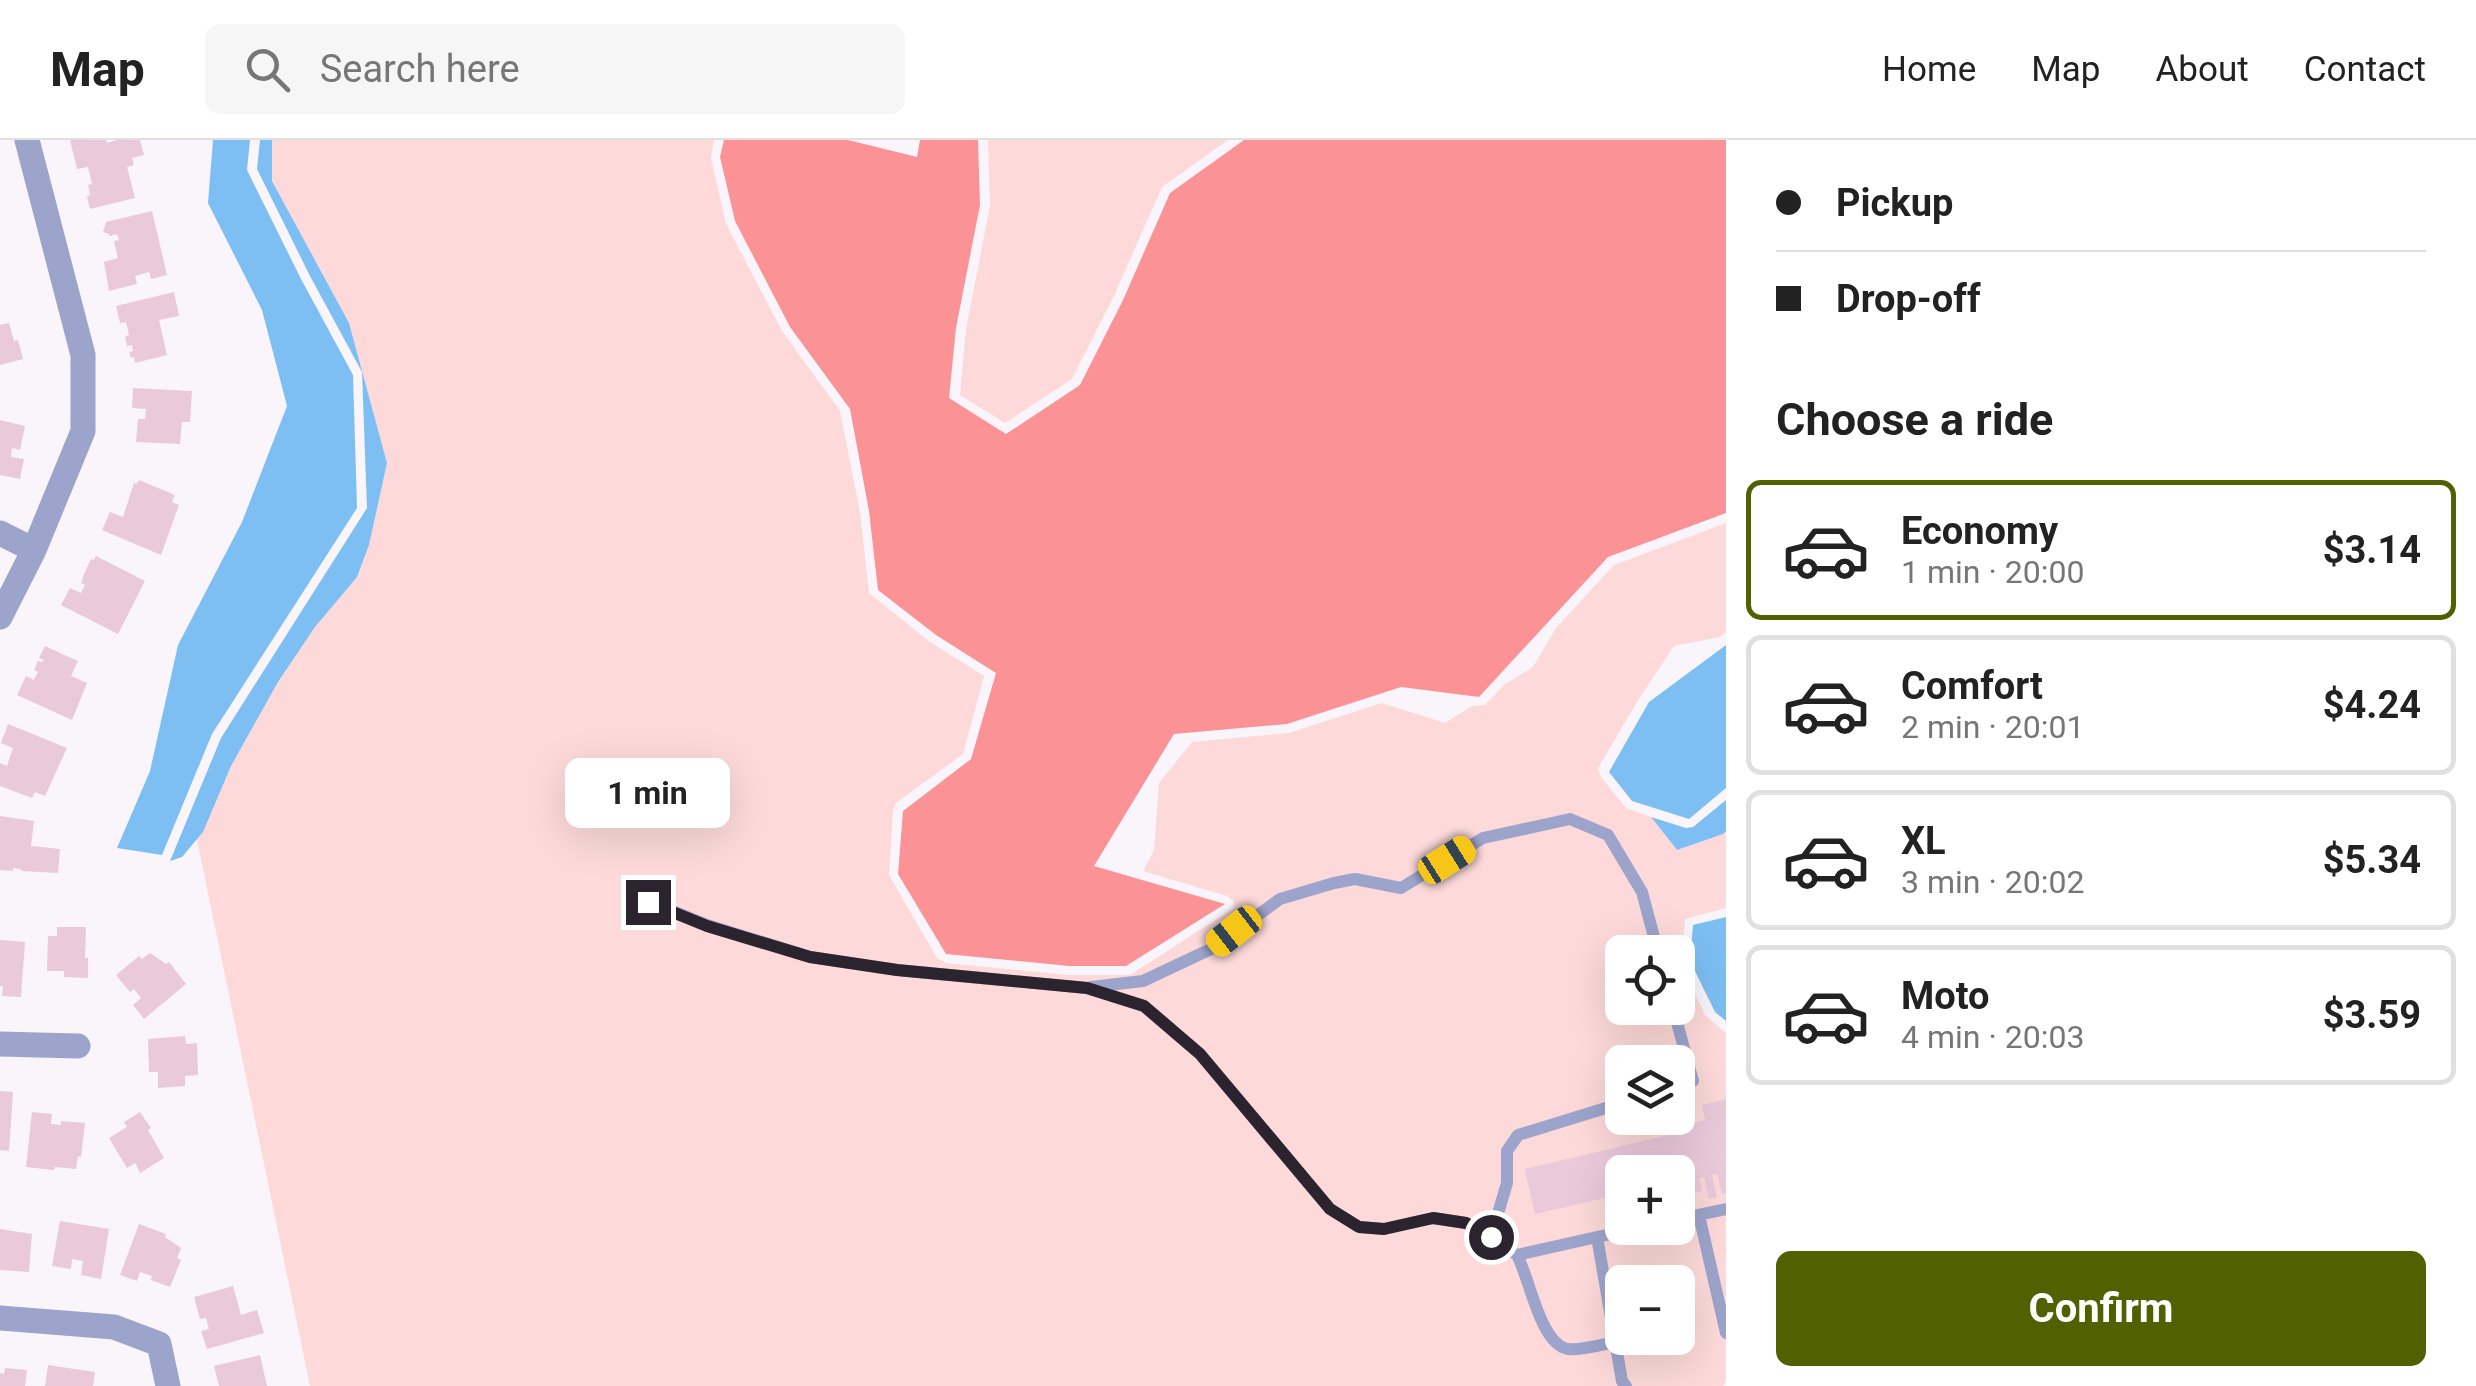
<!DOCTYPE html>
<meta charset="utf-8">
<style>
body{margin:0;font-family:Roboto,sans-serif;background:#f6f6f6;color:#222;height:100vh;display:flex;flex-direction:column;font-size:38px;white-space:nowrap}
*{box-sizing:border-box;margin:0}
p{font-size:32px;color:#767676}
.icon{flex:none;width:55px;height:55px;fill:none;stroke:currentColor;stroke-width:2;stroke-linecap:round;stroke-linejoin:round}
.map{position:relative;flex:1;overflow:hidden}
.drawer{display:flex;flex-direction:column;background:#fff;width:750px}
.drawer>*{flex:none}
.top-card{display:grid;align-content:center;height:220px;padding:0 50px;background:#fff}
.tools{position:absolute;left:1605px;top:795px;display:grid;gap:20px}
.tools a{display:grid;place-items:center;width:90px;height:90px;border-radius:15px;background:#fff;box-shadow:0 10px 40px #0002;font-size:50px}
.end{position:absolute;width:45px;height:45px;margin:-22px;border:12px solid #2b242f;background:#fff;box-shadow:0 0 0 5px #fff}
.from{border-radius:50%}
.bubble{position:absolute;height:70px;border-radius:15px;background:#fff;box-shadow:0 10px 40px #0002;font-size:32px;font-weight:700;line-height:70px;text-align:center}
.car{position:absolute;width:30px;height:60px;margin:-30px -15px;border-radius:12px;box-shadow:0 0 8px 2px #0007;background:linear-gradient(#f5c518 24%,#345 0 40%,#f5c518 0 76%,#345 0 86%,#f5c518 0)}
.top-card b{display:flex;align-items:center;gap:35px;height:95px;font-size:38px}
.top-card b+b{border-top:2px solid #e0e0e0}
.top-card i{width:25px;height:25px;background:#222}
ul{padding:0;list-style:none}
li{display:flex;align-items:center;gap:30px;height:140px;margin:0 20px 15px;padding:0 30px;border:5px solid #e0e0e0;border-radius:15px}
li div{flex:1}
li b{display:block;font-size:38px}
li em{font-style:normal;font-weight:700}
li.active{border-color:#516001}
li>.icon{width:90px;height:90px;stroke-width:1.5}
h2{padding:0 50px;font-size:45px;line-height:120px}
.button{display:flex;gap:20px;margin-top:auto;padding:20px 50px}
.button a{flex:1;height:115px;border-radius:15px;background:#516001;color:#fff;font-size:40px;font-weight:700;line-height:115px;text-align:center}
header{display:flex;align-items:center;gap:60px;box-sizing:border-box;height:140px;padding:0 50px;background:#fff;border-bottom:2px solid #e0e0e0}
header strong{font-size:48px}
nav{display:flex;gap:55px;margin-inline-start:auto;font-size:35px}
.search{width:700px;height:90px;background:#f6f6f6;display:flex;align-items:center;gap:25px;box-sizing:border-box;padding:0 35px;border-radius:15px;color:#767676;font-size:38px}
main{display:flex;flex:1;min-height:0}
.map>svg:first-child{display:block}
.green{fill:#fdd9d9;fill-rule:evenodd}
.forest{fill:#fb9396}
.water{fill:#7dbff3}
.building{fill:#eac9db}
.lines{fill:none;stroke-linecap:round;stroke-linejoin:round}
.lane{stroke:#9da4cb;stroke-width:12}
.street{stroke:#9da4cb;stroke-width:25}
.route{stroke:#2b242f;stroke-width:12}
</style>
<header>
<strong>Map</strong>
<div class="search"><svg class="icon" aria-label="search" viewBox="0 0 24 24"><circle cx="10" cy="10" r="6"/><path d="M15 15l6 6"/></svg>Search here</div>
<nav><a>Home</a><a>Map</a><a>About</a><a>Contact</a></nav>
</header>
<main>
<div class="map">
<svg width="1726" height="1246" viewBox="0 0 1726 1246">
<rect width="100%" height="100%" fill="#f9f5fb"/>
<!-- green -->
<path class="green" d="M 272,0 L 714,0 L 711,18 L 726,84 L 782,191 L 840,271 L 860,372 L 869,453 L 930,502 L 984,536 L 963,614 L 896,663 L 893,670 L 889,735 L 937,818 L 946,823 L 1069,835 L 1130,835 L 1234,768 L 1234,762 L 1227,756 L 1143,731 L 1154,710 L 1159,643 L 1192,602 L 1289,593 L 1382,563 L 1445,583 L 1472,566 L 1485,565 L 1504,545 L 1533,527 L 1556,488 L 1614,425 L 1726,383 L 1726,492 L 1720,497 L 1674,506 L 1640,557 L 1598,628 L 1601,637 L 1626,668 L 1651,677 L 1677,710 L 1722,694 L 1726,691 L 1726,768 L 1685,779 L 1681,824 L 1705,875 L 1726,893 L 1726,1241 L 1723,1246 L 310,1246 L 197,700 L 231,626 L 278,542 L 315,487 L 357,437 L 369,405 L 387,323 L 349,183 L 272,41 ZM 1622,812 L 1678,812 L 1678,868 L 1622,868 ZM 1622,922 L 1678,922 L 1678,978 L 1622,978 ZM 1622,1032 L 1678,1032 L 1678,1088 L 1622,1088 ZM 1622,1142 L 1678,1142 L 1678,1198 L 1622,1198 Z
M 988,0 L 1228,0 L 1162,47 L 1114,156 L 1072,239 L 1005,283 L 960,255 L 966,189 L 990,66 Z"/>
<!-- forest -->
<path class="forest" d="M 724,0 L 848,0 L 917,17 L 920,0 L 978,0 L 980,65 L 956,188 L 949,258 L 1006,294 L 1080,245 L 1123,160 L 1170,53 L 1244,0 L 1726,0 L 1726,373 L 1608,417 L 1479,557 L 1401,547 L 1287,584 L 1174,594 L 1094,726 L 1225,764 L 1126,826 L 1069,826 L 946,814 L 898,734 L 903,671 L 971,619 L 996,533 L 936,495 L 878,450 L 869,371 L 850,269 L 790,187 L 735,81 L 720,17 Z"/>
<!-- water -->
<path class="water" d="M 213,0 L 250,0 L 247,30 L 301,139 L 353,235 L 357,368 L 212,594 L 162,715 L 117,708 L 150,631 L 178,505 L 242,382 L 287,266 L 262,170 L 208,63 Z
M 260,0 L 272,0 L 272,41 L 349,183 L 387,323 L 369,405 L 357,437 L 315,487 L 278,542 L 231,626 L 203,692 L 182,717 L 170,721 L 221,598 L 367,368 L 362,232 L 310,136 L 257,29 Z
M 1726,505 L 1726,648 L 1689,679 L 1632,661 L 1609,632 L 1649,562 Z
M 1726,660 L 1726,691 L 1723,694 L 1677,710 L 1651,677 L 1686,688 L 1693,687 Z
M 1726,777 L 1726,881 L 1715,872 L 1690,821 L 1693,785 Z"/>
<!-- building -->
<path class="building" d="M 70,0 L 106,0 L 107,3 L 117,0 L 140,0 L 144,15 L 132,18 L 134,25 L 127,27 L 135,58 L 90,69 L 87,56 L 90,55 L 88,45 L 92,44 L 88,27 L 77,29 Z
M 152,71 L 167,135 L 151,139 L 149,132 L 135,136 L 137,144 L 109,151 L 104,122 L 118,118 L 114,101 L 119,100 L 117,94 L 109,96 L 109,94 L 103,92 L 106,82 Z
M 174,152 L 179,176 L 159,180 L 167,215 L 135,223 L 134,217 L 131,218 L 129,212 L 133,211 L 132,205 L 127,206 L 125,197 L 129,195 L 126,182 L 120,183 L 116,166 Z
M 9,183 L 14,201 L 18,200 L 23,219 L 0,225 L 0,185 Z
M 133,248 L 192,251 L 190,282 L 182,282 L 180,304 L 136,302 L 138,279 L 145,279 L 146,269 L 132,268 Z
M 0,280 L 25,286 L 20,310 L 12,308 L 11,317 L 24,319 L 20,339 L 0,335 Z
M 139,340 L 175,355 L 172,362 L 179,365 L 161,415 L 102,390 L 110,372 L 123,377 L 134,343 L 137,344 Z
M 96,416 L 145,441 L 118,494 L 61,465 L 70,448 L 81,453 L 85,445 L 81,443 L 84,434 L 91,419 L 94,420 Z
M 45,506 L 78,521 L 71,536 L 87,543 L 72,580 L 17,555 L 26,536 L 34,540 L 38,532 L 34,530 L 38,521 L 42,522 L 44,520 L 39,518 Z
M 8,584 L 67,608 L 45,656 L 35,652 L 32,658 L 0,646 L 0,623 L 7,626 L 13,608 L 1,603 Z
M 0,676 L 34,681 L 31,706 L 60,709 L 58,733 L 21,731 L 21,729 L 13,728 L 13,731 L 0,730 Z
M 57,787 L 86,787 L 85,818 L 88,818 L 88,838 L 64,837 L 64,831 L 47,831 L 48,796 L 57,796 Z
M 0,800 L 25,802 L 21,857 L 2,856 L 3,846 L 0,846 Z
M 150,813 L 166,824 L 169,822 L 186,844 L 144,879 L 133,865 L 141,858 L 134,849 L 130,852 L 116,835 L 139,816 L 142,819 Z
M 185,896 L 186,904 L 197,903 L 198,935 L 185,936 L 185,946 L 158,948 L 158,932 L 149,932 L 148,899 Z
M 0,951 L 13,952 L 9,1011 L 0,1010 Z
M 1726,959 L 1726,1053 L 1722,1054 L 1717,1034 L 1712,1035 L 1717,1057 L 1709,1059 L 1704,1037 L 1699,1038 L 1702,1051 L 1678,1057 L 1678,1032 L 1622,1032 L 1622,1054 L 1535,1074 L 1525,1029 L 1673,994 L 1671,987 L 1705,980 L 1702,965 Z
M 32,972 L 52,974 L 51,984 L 61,985 L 61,981 L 85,983 L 81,1017 L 78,1016 L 76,1029 L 55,1027 L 54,1030 L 26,1027 Z
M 140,972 L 151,988 L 148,990 L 164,1018 L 140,1033 L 135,1023 L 127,1028 L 109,998 L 127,987 L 124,982 Z
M 60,1081 L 109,1089 L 101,1139 L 81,1135 L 83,1121 L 72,1119 L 71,1129 L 52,1126 Z
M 139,1084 L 166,1094 L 165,1097 L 181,1108 L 177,1118 L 181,1120 L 170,1147 L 151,1140 L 152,1136 L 140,1132 L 137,1141 L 120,1135 Z
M 0,1089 L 32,1094 L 29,1132 L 0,1130 Z
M 233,1146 L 241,1175 L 257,1170 L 264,1193 L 207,1209 L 201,1191 L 209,1189 L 206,1178 L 200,1179 L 194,1157 Z
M 260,1215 L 267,1246 L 219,1246 L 214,1226 Z
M 48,1225 L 95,1232 L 93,1246 L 45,1246 Z
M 5,1228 L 27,1230 L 25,1246 L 0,1246 L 0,1233 L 4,1234 Z"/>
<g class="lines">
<!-- lane -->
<path class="lane" d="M 648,761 L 707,785 L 810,817 L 897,830 L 1087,848 L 1144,866 L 1200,914 L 1330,1069 L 1359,1087 L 1384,1089 L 1433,1078 L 1466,1083 L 1517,1115 L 1597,1097 L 1622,1241 L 1626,1246
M 1091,847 L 1143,841 L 1211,809 L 1280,759 L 1334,743 L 1355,739 L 1401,748 L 1483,698 L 1570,679 L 1608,695 L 1642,752 L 1658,812
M 1673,868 L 1693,941 L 1678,946
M 1699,1075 L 1726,1193
M 1678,1079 L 1726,1069
M 1491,1097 L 1507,1043 L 1507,1011 L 1518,995 L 1622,963
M 1597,1097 L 1640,1088
M 1517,1115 C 1530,1139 1540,1204 1568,1209 C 1579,1211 1604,1204 1615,1202"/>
<!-- street -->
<path class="street" d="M 0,393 L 34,410
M 0,477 L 34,410 L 83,291 L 83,215 L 27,0
M 0,904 L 78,906
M 0,1178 L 114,1187 L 159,1204 L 168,1246"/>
</g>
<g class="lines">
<!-- route -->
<path class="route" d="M 648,762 L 707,786 L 810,817 L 897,830 L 1087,848 L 1144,866 L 1200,914 L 1330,1069 L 1359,1087 L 1384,1089 L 1433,1078 L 1466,1083 L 1491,1097"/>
</g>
</svg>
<div class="tools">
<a><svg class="icon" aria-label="locate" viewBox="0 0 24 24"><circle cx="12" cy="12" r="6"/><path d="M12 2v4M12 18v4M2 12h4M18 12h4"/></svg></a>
<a><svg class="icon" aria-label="layers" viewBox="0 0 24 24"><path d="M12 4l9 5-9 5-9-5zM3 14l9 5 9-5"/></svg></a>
<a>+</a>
<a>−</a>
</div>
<i class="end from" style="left:1491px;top:1097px"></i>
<i class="end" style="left:648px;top:762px"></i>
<div class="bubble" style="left:565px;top:618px;width:165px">1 min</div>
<i class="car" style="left:1447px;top:720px;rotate:58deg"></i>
<i class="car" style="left:1234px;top:791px;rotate:232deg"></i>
</div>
<section class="drawer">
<div class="top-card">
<b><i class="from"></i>Pickup</b>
<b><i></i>Drop-off</b>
</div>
<h2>Choose a ride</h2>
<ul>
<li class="active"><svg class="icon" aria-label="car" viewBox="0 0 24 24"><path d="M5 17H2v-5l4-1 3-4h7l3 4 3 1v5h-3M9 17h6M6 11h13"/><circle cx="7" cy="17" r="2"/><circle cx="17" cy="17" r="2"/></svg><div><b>Economy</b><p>1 min · 20:00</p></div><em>$3.14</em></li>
<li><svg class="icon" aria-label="car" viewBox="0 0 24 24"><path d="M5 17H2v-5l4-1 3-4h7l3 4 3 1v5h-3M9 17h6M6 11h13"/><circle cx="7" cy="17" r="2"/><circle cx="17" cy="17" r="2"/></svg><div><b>Comfort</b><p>2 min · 20:01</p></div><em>$4.24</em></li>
<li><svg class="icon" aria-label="car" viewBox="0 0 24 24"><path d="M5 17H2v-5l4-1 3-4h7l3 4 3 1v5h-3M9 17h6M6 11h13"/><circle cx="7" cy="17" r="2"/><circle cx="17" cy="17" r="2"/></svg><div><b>XL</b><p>3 min · 20:02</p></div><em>$5.34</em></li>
<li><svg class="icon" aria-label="car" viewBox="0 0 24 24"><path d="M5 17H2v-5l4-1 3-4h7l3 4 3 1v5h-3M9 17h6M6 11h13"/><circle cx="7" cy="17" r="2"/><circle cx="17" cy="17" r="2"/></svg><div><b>Moto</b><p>4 min · 20:03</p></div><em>$3.59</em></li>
</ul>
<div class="button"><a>Confirm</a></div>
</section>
</main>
